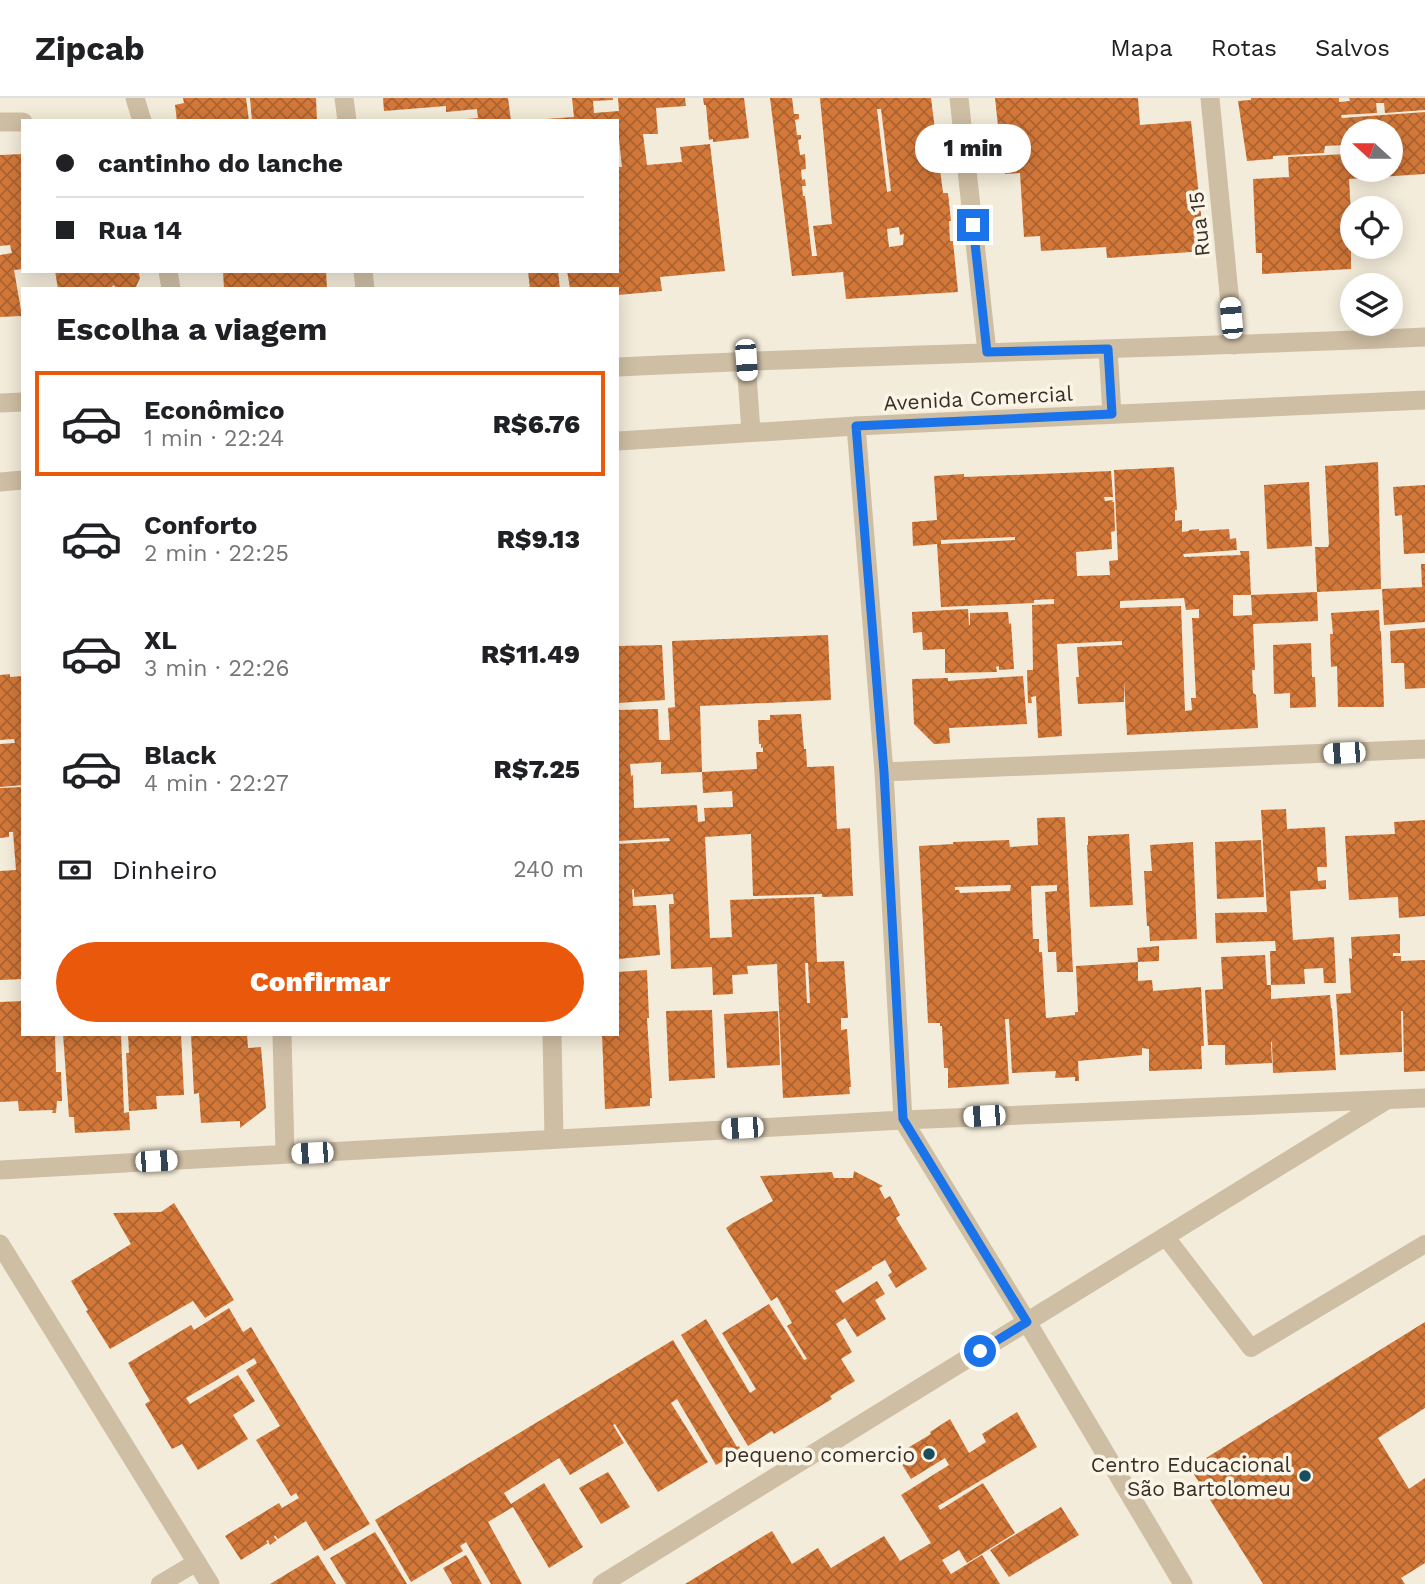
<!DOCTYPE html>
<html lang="pt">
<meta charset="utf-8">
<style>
body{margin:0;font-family:"Work Sans",sans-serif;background:#f6f6f6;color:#202124;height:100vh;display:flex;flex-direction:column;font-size:26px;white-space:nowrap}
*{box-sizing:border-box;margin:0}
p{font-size:23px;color:#757577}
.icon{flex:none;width:38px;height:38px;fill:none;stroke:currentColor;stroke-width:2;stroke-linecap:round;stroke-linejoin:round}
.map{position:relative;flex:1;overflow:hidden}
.details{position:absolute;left:21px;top:189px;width:598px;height:749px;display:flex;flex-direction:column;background:#fff;border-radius:0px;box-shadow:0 4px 18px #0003}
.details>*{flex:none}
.top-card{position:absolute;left:21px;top:21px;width:598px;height:154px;border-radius:0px;box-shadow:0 4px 18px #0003;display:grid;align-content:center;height:154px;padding:0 35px;background:#fff}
.needle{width:46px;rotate:291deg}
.tools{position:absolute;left:1340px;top:21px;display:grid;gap:14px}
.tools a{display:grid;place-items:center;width:63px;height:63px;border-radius:50%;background:#fff;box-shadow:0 4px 18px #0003;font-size:35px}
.end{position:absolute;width:32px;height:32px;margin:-16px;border:9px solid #1a73e8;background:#fff;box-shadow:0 0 0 4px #fff}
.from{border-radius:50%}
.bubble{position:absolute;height:49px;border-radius:24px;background:#fff;box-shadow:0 4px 18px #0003;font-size:23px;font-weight:800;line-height:49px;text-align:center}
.car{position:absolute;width:21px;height:42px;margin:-21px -10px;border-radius:9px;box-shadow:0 0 5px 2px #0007;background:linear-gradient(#fff 24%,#345 0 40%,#fff 0 76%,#345 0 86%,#fff 0)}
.top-card b{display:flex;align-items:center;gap:24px;height:66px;font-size:26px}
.top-card b+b{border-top:2px solid #e0e0e0}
.top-card i{width:18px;height:18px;background:#202124}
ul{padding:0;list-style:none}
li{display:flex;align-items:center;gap:21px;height:105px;margin:0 14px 10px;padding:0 21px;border:4px solid transparent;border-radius:0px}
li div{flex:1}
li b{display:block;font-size:26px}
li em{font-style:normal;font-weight:800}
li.current{border-color:#ea580c}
li>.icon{width:63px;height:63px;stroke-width:1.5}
h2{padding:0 35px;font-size:32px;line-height:84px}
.pay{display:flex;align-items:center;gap:18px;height:77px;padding:0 35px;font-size:26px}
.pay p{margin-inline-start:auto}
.primary-button{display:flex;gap:14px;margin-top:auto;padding:14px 35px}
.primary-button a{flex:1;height:80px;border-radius:42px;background:#ea580c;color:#fff;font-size:28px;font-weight:800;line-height:80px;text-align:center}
header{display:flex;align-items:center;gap:42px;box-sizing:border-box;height:98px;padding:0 35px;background:#fff;border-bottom:2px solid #e0e0e0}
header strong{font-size:33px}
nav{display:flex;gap:38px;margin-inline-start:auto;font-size:24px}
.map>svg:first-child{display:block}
.building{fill:url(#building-cross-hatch);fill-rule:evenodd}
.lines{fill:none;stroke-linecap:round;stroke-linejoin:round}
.service{stroke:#cebea4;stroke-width:18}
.minor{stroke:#cebea4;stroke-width:19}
.tertiary{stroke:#cebea4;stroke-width:19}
.route{stroke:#1a73e8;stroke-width:9}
.poi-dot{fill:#184e5e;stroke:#fbf5e7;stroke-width:2.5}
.labels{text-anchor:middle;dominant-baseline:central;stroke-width:7;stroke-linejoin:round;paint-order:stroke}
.street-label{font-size:21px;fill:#382f27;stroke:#fbf5e7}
.poi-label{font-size:21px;fill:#382f27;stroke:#fbf5e7;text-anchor:end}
</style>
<header>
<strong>Zipcab</strong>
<nav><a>Mapa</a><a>Rotas</a><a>Salvos</a></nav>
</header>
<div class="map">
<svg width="1425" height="1486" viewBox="0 0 1425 1486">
<defs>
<pattern id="building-cross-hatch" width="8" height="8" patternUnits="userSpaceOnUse" patternTransform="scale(1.75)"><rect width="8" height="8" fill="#d37839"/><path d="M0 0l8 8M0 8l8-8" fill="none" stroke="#ac6330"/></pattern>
</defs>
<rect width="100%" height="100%" fill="#f4ecda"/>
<!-- building -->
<path class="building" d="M 183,0 L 246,0 L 249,23 L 177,23 L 175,7 L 184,5 Z
M 250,0 L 316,0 L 317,23 L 252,23 Z
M 383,0 L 508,0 L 511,23 L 467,23 L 467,21 L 478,20 L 477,11 L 446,14 L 446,8 L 384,13 Z
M 572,0 L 613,0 L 613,2 L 593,3 L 594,15 L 619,13 L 618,0 L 685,0 L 686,8 L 656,10 L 658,36 L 643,36 L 647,67 L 682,64 L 680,49 L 710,46 L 725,173 L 660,179 L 662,193 L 618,197 L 618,191 L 570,190 L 567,173 L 618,173 L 618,69 L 622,69 L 619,41 L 618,41 L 618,23 L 546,23 L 546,21 L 574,19 Z
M 703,0 L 744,0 L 749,40 L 713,44 L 713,41 L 709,42 L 706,7 L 704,7 Z
M 770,0 L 792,0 L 794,16 L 799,16 L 799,21 L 795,22 L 797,37 L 801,37 L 801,41 L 798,42 L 800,57 L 805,56 L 806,71 L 801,72 L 802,82 L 805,81 L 806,88 L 802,88 L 803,98 L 805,98 L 812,158 L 817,158 L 813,128 L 832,126 L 820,0 L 931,0 L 943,95 L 948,95 L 951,123 L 949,123 L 950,143 L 953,143 L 958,194 L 846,201 L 843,174 L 792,178 ZM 877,11 L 881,11 L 891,93 L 887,94 ZM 899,129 L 900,137 L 904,136 L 903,147 L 889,149 L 887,131 Z
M 995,0 L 1138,0 L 1140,27 L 1191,23 L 1205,153 L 1107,160 L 1106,149 L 1041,153 L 1040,138 L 1024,139 L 1020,75 L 1005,76 L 1002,37 L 999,37 Z
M 1251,0 L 1339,0 L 1339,4 L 1350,3 L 1349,0 L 1425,0 L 1425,12 L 1385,15 L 1384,5 L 1376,5 L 1377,15 L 1341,17 L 1342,20 L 1425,14 L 1425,76 L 1349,81 L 1353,150 L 1351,150 L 1351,171 L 1262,176 L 1262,155 L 1256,155 L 1253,81 L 1289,79 L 1288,59 L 1346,56 L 1345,47 L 1325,48 L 1324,55 L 1273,58 L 1273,61 L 1247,63 L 1238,3 L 1251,2 ZM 1353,33 L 1391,33 L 1391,72 L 1353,72 Z
M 23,56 L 23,171 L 14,172 L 22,218 L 0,219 L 0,157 L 12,155 L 10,147 L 0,148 L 0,57 Z
M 55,173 L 138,173 L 140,180 L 135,191 L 118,191 L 113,187 L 111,191 L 58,191 Z
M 223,173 L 326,173 L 327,191 L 224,191 Z
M 528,173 L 558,173 L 560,191 L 530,191 Z
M 1378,364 L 1381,491 L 1317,494 L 1315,449 L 1328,449 L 1329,446 L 1325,368 Z
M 1174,369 L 1177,412 L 1175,412 L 1175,423 L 1182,422 L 1182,434 L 1189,433 L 1189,432 L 1199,431 L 1199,433 L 1229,431 L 1230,441 L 1236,440 L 1237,452 L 1183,456 L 1184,459 L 1241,457 L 1240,453 L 1249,453 L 1251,497 L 1233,497 L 1233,518 L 1252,517 L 1251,497 L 1317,494 L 1318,523 L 1253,526 L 1255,572 L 1252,572 L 1253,595 L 1256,597 L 1258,630 L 1127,637 L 1124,583 L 1124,604 L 1078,606 L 1076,579 L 1079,579 L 1077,549 L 1122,547 L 1122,543 L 1057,546 L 1062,638 L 1038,640 L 1036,598 L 1031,599 L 1032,605 L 1028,605 L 1027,572 L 1033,572 L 1032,507 L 1054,506 L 1054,501 L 1034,502 L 1034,505 L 941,509 L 937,446 L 913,448 L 912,424 L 937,422 L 934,378 L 964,376 L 964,379 L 1111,373 L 1113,399 L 1104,399 L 1105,403 L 1113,402 L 1112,404 L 1114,404 L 1115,433 L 1111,434 L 1112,451 L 1076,454 L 1077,478 L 1110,477 L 1109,463 L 1118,462 L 1114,372 ZM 1015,439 L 1015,442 L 941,446 L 941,442 ZM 1184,500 L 1186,512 L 1199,511 L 1199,520 L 1192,520 L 1196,600 L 1191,600 L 1192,612 L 1185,613 L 1181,508 L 1120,510 L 1120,503 Z
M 1309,384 L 1312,448 L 1267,451 L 1264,387 Z
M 1425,387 L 1425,455 L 1404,456 L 1402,417 L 1395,418 L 1393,389 Z
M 1421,466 L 1425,466 L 1425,524 L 1384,527 L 1382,491 L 1422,489 Z
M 968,511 L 969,527 L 970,527 L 970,515 L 1008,514 L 1009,526 L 1011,525 L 1014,571 L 999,572 L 999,568 L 996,569 L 997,574 L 945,575 L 945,551 L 923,552 L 922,534 L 913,535 L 912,514 Z
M 1379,512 L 1380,533 L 1381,533 L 1384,609 L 1338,609 L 1337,568 L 1331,569 L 1330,536 L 1333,536 L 1331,515 Z
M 1425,530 L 1425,590 L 1405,591 L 1404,565 L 1391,565 L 1390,533 Z
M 828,537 L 831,602 L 700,608 L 702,674 L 757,671 L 756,654 L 763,654 L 763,649 L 761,650 L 761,646 L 759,646 L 758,622 L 770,622 L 770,617 L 801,616 L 804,651 L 806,651 L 807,669 L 834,668 L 837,731 L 850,730 L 853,798 L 822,799 L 822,796 L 753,798 L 751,736 L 705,739 L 710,840 L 732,839 L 730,802 L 814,799 L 817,864 L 844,863 L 848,920 L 841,920 L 841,932 L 847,931 L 851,989 L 849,989 L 850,996 L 783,1000 L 777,866 L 747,868 L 748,876 L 732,877 L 733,896 L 713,897 L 712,869 L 671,871 L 669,806 L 674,806 L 673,796 L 634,799 L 634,791 L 632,792 L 633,808 L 656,807 L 660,857 L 618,861 L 618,746 L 670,743 L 669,740 L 618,743 L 618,612 L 658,611 L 659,642 L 670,642 L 668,610 L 675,609 L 672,543 ZM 661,664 L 661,676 L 702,674 L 703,695 L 732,693 L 733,709 L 704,710 L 705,723 L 698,724 L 697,707 L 634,710 L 633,677 L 631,678 L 630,666 ZM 805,865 L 808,865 L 810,905 L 807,905 Z
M 1311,545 L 1312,579 L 1315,579 L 1316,609 L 1290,610 L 1290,595 L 1274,596 L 1273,547 Z
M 662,547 L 665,602 L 618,605 L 618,548 Z
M 10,576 L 10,579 L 23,578 L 23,687 L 0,689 L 0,646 L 15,645 L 14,641 L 0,642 L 0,577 Z
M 1023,578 L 1027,626 L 949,630 L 950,645 L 934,646 L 914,626 L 912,581 L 948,580 L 948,583 Z
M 23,689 L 23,881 L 0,882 L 0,773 L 16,772 L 13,734 L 9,734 L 9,739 L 0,740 L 0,690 Z
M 1286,711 L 1287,731 L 1325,729 L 1327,769 L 1317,769 L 1318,783 L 1326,782 L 1326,791 L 1290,793 L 1293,842 L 1334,839 L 1336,885 L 1324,885 L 1323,870 L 1304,871 L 1305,886 L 1271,887 L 1270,853 L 1276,853 L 1275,843 L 1216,845 L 1215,815 L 1267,814 L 1261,712 Z
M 1065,719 L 1073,874 L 1057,874 L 1056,854 L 1048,854 L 1045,794 L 1057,793 L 1057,787 L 1031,788 L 1033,841 L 1039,841 L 1039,854 L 1042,854 L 1046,920 L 1075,917 L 1075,914 L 1078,914 L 1076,868 L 1138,864 L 1138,883 L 1152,882 L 1153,893 L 1201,889 L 1204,948 L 1201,948 L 1202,971 L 1149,973 L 1149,951 L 1142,950 L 1142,957 L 1078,963 L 1079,983 L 1075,983 L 1075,979 L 1055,980 L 1056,973 L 1012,975 L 1009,921 L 1005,921 L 1009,986 L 948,990 L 948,970 L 944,970 L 942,928 L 940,928 L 940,925 L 928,925 L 919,748 L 953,746 L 953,744 L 1009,742 L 1010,749 L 1038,747 L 1037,720 ZM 1011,787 L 1010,793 L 960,795 L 959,792 L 955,792 L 955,789 Z
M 1425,722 L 1425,818 L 1399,820 L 1398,799 L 1349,802 L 1345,738 L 1395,736 L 1394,724 Z
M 1129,736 L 1133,807 L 1090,809 L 1087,747 L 1088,747 L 1088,738 Z
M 1261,742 L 1264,799 L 1217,801 L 1215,744 Z
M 1193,744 L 1197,841 L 1150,843 L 1149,828 L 1147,828 L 1144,773 L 1152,773 L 1150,747 Z
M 1400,836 L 1400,855 L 1393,855 L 1393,858 L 1401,858 L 1401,863 L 1425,862 L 1425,973 L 1404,974 L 1403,913 L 1401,913 L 1402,954 L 1340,957 L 1336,896 L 1351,895 L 1349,860 L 1352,861 L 1351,839 Z
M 1159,848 L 1159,863 L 1138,864 L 1137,850 Z
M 1265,857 L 1267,887 L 1271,887 L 1271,901 L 1330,897 L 1331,910 L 1332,911 L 1336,972 L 1273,975 L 1272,944 L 1271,944 L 1272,965 L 1225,967 L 1225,947 L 1208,947 L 1205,892 L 1223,891 L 1221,859 Z
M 647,872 L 649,920 L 647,920 L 652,1000 L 650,1000 L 650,1008 L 605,1011 L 602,936 L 618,936 L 618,874 Z
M 23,903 L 23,936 L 55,936 L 56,974 L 61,974 L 62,1003 L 57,1003 L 56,1015 L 52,1015 L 53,1012 L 19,1013 L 18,1003 L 0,1004 L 0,904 Z
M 712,912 L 715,980 L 669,983 L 666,913 Z
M 778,913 L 780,967 L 727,970 L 724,916 Z
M 63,936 L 121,936 L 124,1015 L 129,1014 L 130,1032 L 75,1035 L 74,1019 L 69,1019 Z
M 128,936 L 181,936 L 184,997 L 156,998 L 157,1011 L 129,1013 L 126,955 L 129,955 Z
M 191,936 L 247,936 L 248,950 L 261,949 L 266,1010 L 240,1030 L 240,1023 L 201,1025 L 199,995 L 194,996 Z
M 854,1073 L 883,1088 L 879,1090 L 885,1101 L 890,1098 L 900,1117 L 896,1120 L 897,1122 L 927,1171 L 896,1190 L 888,1177 L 892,1174 L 885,1162 L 872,1169 L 872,1171 L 835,1193 L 843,1205 L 877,1183 L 885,1196 L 875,1202 L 886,1221 L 857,1239 L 845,1220 L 836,1226 L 852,1254 L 841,1261 L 855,1283 L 830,1298 L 832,1301 L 774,1336 L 772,1333 L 748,1348 L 681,1237 L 706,1221 L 750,1295 L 756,1291 L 722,1235 L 769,1206 L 804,1262 L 807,1261 L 787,1228 L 792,1225 L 777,1199 L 771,1203 L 726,1130 L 733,1125 L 773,1103 L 760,1078 L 832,1074 L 834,1080 L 853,1080 Z
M 174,1105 L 234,1202 L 205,1220 L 193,1203 L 110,1251 L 86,1213 L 88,1212 L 71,1183 L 131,1146 L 113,1115 L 161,1114 Z
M 229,1210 L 243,1234 L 251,1229 L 370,1426 L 324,1453 L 306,1423 L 278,1441 L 275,1437 L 274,1439 L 277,1442 L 270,1447 L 268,1442 L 266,1443 L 268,1445 L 241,1462 L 225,1438 L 279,1405 L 282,1410 L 299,1400 L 296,1395 L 291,1398 L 256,1342 L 280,1328 L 246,1272 L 257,1265 L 254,1260 L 186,1300 L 190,1306 L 238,1277 L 255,1303 L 233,1317 L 248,1341 L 198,1372 L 182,1346 L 172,1351 L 145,1306 L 150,1303 L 128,1265 L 191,1227 L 194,1232 Z
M 1425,1224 L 1425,1310 L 1378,1340 L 1409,1391 L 1425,1380 L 1425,1465 L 1401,1480 L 1405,1486 L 1263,1486 L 1190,1370 Z
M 673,1242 L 737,1349 L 739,1348 L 741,1352 L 716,1367 L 677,1301 L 671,1305 L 708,1364 L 658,1394 L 615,1326 L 613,1327 L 624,1345 L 570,1377 L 559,1360 L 504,1395 L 511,1406 L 544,1385 L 583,1449 L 549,1470 L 513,1409 L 488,1424 L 522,1486 L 491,1486 L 466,1444 L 460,1448 L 463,1453 L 411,1484 L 375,1422 Z
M 1017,1314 L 1037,1349 L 938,1408 L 940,1412 L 983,1385 L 1015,1435 L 967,1465 L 959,1452 L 942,1462 L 951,1476 L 982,1457 L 1000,1486 L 685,1486 L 772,1433 L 792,1466 L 818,1450 L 831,1470 L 884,1438 L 900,1463 L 931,1445 L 901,1397 L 949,1367 L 945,1360 L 911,1381 L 896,1357 L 931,1336 L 930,1334 L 950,1321 L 969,1355 L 986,1344 L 982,1336 Z
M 608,1374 L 630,1409 L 601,1426 L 579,1390 Z
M 1061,1409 L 1079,1437 L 1009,1479 L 990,1452 Z
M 375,1434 L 384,1448 L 407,1486 L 346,1486 L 330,1460 Z
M 318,1457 L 336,1486 L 270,1486 Z
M 466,1457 L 468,1460 L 482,1486 L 452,1486 L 443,1470 Z"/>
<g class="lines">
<!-- service -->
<path class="service" d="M 1165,1138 L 1251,1250 L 1425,1146
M 160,1486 L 197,1464"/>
<!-- minor -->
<path class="minor" d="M 135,0 L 142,23
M 344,0 L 347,23
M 959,0 L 987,254
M 1210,0 L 1234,247
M 0,24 L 23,24
M 168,173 L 171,191
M 363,173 L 365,191
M 856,328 L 884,674 L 903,1022 L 1027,1224 L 1183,1486
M 884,674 L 1425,651
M 282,936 L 285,1056
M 552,936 L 554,1041
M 0,1072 L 903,1022 L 1425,1000
M 0,1146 L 210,1486
M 602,1486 L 1385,1003"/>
<!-- tertiary -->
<path class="tertiary" d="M 1108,251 L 1112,316
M 746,263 L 751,334
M 618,269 C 887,256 1156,251 1425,239
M 0,305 L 23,304
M 618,343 L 856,328 L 1425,302
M 0,384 L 23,382"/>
</g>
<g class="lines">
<!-- route -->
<path class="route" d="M 973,127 L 987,254 L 1108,251 L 1112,316 L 856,328 L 884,674 L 903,1021 L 1027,1224 L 980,1253"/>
</g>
<!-- markers -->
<g class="poi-dot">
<circle cx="929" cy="1356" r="7"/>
<circle cx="1305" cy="1378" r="7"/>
</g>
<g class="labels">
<!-- street labels -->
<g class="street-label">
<text transform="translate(1199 126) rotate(-96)">Rua 15</text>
<text transform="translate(978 300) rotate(-3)">Avenida Comercial</text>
</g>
<!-- poi labels -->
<g class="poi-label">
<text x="915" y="1356">pequeno comercio</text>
<text x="1291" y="1366">Centro Educacional<tspan x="1291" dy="24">São Bartolomeu</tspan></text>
</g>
</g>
</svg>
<div class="tools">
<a><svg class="needle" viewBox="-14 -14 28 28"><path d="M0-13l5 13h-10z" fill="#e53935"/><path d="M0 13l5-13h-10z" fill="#757577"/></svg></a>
<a><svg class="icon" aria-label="locate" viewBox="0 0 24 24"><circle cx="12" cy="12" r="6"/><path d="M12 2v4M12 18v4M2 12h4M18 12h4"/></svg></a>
<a><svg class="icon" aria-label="layers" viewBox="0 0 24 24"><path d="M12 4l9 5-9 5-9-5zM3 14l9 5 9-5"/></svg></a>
</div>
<i class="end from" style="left:980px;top:1253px"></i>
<i class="end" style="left:973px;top:127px"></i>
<div class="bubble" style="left:915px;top:26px;width:116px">1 min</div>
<i class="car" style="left:1231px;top:220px;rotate:355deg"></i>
<i class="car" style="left:746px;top:262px;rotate:176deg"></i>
<i class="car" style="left:1344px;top:655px;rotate:267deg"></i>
<i class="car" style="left:984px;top:1018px;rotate:267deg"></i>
<i class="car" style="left:742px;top:1030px;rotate:267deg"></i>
<i class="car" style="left:312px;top:1055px;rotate:267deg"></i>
<i class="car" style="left:156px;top:1063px;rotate:87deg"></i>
<div class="top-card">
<b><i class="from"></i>cantinho do lanche</b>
<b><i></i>Rua 14</b>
</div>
<section class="details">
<h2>Escolha a viagem</h2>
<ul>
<li class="current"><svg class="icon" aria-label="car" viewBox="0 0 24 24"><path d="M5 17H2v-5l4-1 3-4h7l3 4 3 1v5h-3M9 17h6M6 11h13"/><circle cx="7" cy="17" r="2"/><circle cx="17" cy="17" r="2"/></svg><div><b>Econômico</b><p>1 min · 22:24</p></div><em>R$6.76</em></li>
<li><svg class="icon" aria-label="car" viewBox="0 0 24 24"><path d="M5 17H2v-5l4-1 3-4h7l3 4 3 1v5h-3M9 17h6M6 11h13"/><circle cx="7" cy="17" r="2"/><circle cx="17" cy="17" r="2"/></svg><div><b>Conforto</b><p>2 min · 22:25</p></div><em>R$9.13</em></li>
<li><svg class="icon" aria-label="car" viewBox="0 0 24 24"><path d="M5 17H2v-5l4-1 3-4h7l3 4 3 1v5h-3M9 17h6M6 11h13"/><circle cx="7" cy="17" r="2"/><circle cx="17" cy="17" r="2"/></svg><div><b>XL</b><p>3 min · 22:26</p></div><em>R$11.49</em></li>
<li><svg class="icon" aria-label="car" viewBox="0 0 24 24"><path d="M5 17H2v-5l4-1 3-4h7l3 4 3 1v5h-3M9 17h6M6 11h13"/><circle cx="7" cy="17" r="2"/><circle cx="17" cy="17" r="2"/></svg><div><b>Black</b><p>4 min · 22:27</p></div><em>R$7.25</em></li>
</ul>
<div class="pay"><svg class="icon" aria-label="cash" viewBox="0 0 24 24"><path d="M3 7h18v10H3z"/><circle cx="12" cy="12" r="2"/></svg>Dinheiro<p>240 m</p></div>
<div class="primary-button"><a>Confirmar</a></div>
</section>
</div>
